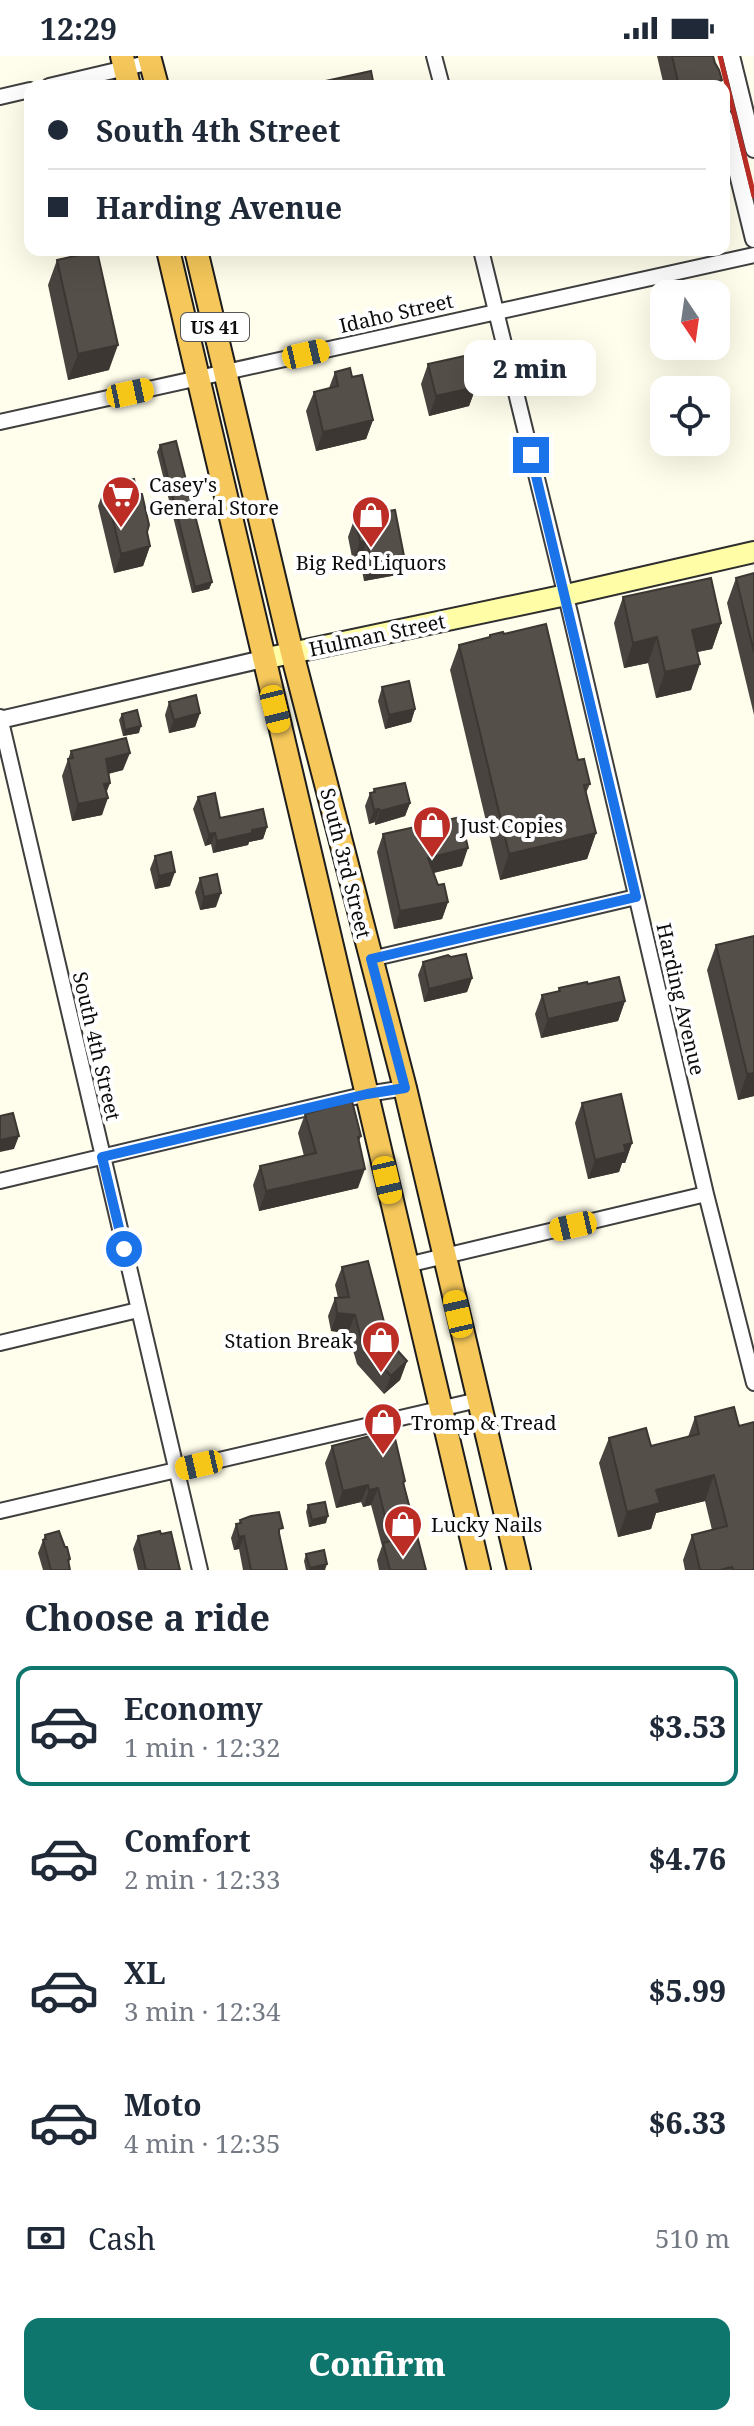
<!DOCTYPE html>
<meta charset="utf-8">
<style>
body{margin:0;font-family:"Noto Serif",serif;background:#f2f2f3;color:#1f2937;height:100vh;display:flex;flex-direction:column;font-size:30px;white-space:nowrap}
*{box-sizing:border-box;margin:0}
p{font-size:26px;color:#747a83}
.icon{flex:none;width:44px;height:44px;fill:none;stroke:currentColor;stroke-width:2;stroke-linecap:round;stroke-linejoin:round}
.map{position:relative;height:1514px;overflow:hidden}
.sheet{display:flex;flex-direction:column;background:#fff;flex:1}
.sheet>*{flex:none}
.guide{position:absolute;left:24px;top:24px;width:706px;height:176px;border-radius:16px;box-shadow:0 8px 32px #0002;display:grid;align-content:center;height:176px;padding:0 24px;background:#fff}
.needle{width:52px;rotate:167deg}
.controls{position:absolute;left:650px;top:224px;display:grid;gap:16px}
.controls a{display:grid;place-items:center;width:80px;height:80px;border-radius:16px;background:#fff;box-shadow:0 8px 32px #0002;font-size:40px}
.end{position:absolute;width:36px;height:36px;margin:-18px;border:10px solid #1a73e8;background:#fff;box-shadow:0 0 0 4px #fff}
.from{border-radius:50%}
.bubble{position:absolute;height:56px;border-radius:16px;background:#fff;box-shadow:0 8px 32px #0002;font-size:26px;font-weight:800;line-height:56px;text-align:center}
.car{position:absolute;width:24px;height:48px;margin:-24px -12px;border-radius:10px;box-shadow:0 0 6px 2px #0007;background:linear-gradient(#f5c518 24%,#345 0 40%,#f5c518 0 76%,#345 0 86%,#f5c518 0)}
.guide b{display:flex;align-items:center;gap:28px;height:76px;font-size:30px}
.guide b+b{border-top:2px solid #e0e1e3}
.guide i{width:20px;height:20px;background:#1f2937}
ul{padding:0;list-style:none}
li{display:flex;align-items:center;gap:24px;height:120px;margin:0 16px 12px;padding:0 8px;border:4px solid transparent;border-radius:16px}
li div{flex:1}
li b{display:block;font-size:30px}
li em{font-style:normal;font-weight:800}
li.selected{border-color:#0f766e}
li>.icon{width:72px;height:72px;stroke-width:1.5}
h2{padding:0 24px;font-size:36px;line-height:96px}
.pay{display:flex;align-items:center;gap:20px;height:88px;padding:0 24px;font-size:30px}
.pay p{margin-inline-start:auto}
.cta{display:flex;gap:16px;margin-top:auto;padding:16px 24px}
.cta a{flex:1;height:92px;border-radius:16px;background:#0f766e;color:#fff;font-size:32px;font-weight:800;line-height:92px;text-align:center}
.status{display:flex;justify-content:space-between;align-items:center;height:56px;padding:0 40px;background:#fff;direction:ltr}
.status svg{height:22px;fill:currentColor}
.map>svg:first-child{display:block}
.lines{fill:none;stroke-linecap:round;stroke-linejoin:round}
.minor-casing{stroke:#3f3f3f;stroke-width:18}
.tertiary-casing{stroke:#3f3f3f;stroke-width:20}
.secondary-casing{stroke:#2e2e2e;stroke-width:24}
.trunk-casing{stroke:#1d1d1d;stroke-width:26}
.minor{stroke:#fff;stroke-width:14}
.tertiary{stroke:#fff;stroke-width:16}
.secondary{stroke:#fffea6;stroke-width:20}
.trunk{stroke:#f6c85b;stroke-width:22}
.rail{stroke:#bc2d25;stroke-width:5}
.wall{fill:#49443f}
.shaded-wall{fill:#3c3733}
.building{fill:#554f49;stroke:#3c3733;stroke-width:2}
.route{stroke:#1a73e8;stroke-width:10}
.labels{text-anchor:middle;dominant-baseline:central;stroke-width:8;stroke-linejoin:round;paint-order:stroke}
.shield{fill:#fff;stroke:#555;stroke-width:2}
.shield-label{font-size:18px;font-weight:bold;fill:#0c0c0c}
.street-label{font-size:20px;fill:#0c0c0c;stroke:#fff}
.poi-label{font-size:20px;fill:#0c0c0c;stroke:#fff;text-anchor:start}
</style>
<div class="status"><b>12:29</b><svg viewBox="0 0 49 12"><path d="M0 12V9h3v3zM5 12V6h3v6zM10 12V3h3v9zM15 12V0h3v12zM26 1h20v11H26zM47 4h2v5h-2z"/></svg></div>
<div class="map">
<svg width="754" height="1514" viewBox="0 0 754 1514">
<rect width="100%" height="100%" fill="#fffdeb"/>
<g class="lines">
<defs>
<path id="minor" d="M 434,0 L 442,30
M 49,30 L 151,6
M 0,41 L 30,34
M 481,194 L 570,557 L 706,1138 L 754,1327
M 0,366 L 754,199
M 0,661 L 200,1514
M 371,903 L 636,841
M 0,1125 L 367,1038 L 405,1032
M 407,1209 L 706,1138
M 0,1287 L 138,1254
M 0,1455 L 478,1344"/>
<path id="tertiary" d="M 731,0 L 754,93
M 724,61 L 754,183
M 0,664 L 263,603"/>
<path id="secondary" d="M 263,603 L 566,539 L 754,496"/>
<path id="trunk" d="M 122,0 L 129,30
M 149,0 L 157,30
M 168,194 L 479,1514
M 196,194 L 292,597 L 405,1032 L 519,1514"/>
</defs>
<!-- minor casing -->
<use href="#minor" class="minor-casing"/>
<!-- tertiary casing -->
<use href="#tertiary" class="tertiary-casing"/>
<!-- secondary casing -->
<use href="#secondary" class="secondary-casing"/>
<!-- trunk casing -->
<use href="#trunk" class="trunk-casing"/>
<!-- minor -->
<use href="#minor" class="minor"/>
<!-- tertiary -->
<use href="#tertiary" class="tertiary"/>
<!-- secondary -->
<use href="#secondary" class="secondary"/>
<!-- trunk -->
<use href="#trunk" class="trunk"/>
<!-- rail -->
<path class="rail" d="M 720,0 L 754,140"/>
</g>
<!-- wall -->
<path class="wall" d="M 657,0 L 713,0 L 720,30 L 664,30 Z
M 57,204 L 109,314 L 68,324 L 48,229 Z
M 428,308 L 476,331 L 469,350 L 429,360 L 421,328 Z
M 335,316 L 373,364 L 366,383 L 316,395 L 306,355 L 314,336 L 329,332 Z
M 160,389 L 212,526 L 209,533 L 192,537 L 157,396 Z
M 105,430 L 137,437 L 150,490 L 143,510 L 114,517 L 98,450 Z
M 355,461 L 397,519 L 364,525 L 360,505 L 353,506 L 348,481 Z
M 754,517 L 754,659 L 727,547 L 736,522 Z
M 623,541 L 721,567 L 712,593 L 697,596 L 691,634 L 656,642 L 648,607 L 624,612 L 614,567 Z
M 504,578 L 578,704 L 590,728 L 586,737 L 596,777 L 587,803 L 500,824 L 450,614 L 459,589 L 489,582 L 490,579 Z
M 382,631 L 415,653 L 411,666 L 385,673 L 378,645 Z
M 169,646 L 200,657 L 195,671 L 169,677 L 165,659 Z
M 122,658 L 139,677 L 123,680 L 119,664 Z
M 71,695 L 123,714 L 108,718 L 110,727 L 106,736 L 102,759 L 72,765 L 62,720 Z
M 374,733 L 410,747 L 405,760 L 375,769 L 375,766 L 369,768 L 365,750 L 370,737 L 373,736 Z
M 198,741 L 220,762 L 267,771 L 263,783 L 249,786 L 248,789 L 213,797 L 211,788 L 205,790 L 193,753 Z
M 383,778 L 462,810 L 433,817 L 438,829 L 448,846 L 442,863 L 394,873 L 377,796 Z
M 155,800 L 170,830 L 155,833 L 150,813 Z
M 200,822 L 216,851 L 200,854 L 195,836 Z
M 754,880 L 754,1040 L 738,1044 L 707,914 L 716,889 Z
M 423,906 L 472,922 L 467,936 L 424,946 L 418,919 Z
M 588,928 L 625,945 L 618,965 L 541,982 L 535,958 L 542,939 L 558,935 L 559,932 Z
M 582,1047 L 632,1087 L 625,1107 L 622,1107 L 619,1116 L 588,1123 L 575,1067 Z
M 305,1058 L 361,1080 L 359,1085 L 358,1132 L 259,1155 L 253,1129 L 260,1110 L 304,1100 L 298,1077 Z
M 342,1211 L 389,1285 L 407,1305 L 400,1324 L 384,1338 L 357,1308 L 348,1277 L 331,1275 L 328,1260 L 335,1242 L 338,1242 L 335,1229 Z
M 695,1361 L 754,1514 L 685,1514 L 683,1504 L 692,1479 L 712,1474 L 705,1445 L 656,1457 L 651,1473 L 618,1481 L 599,1407 L 609,1382 L 651,1390 L 688,1381 Z
M 332,1390 L 405,1425 L 404,1428 L 426,1514 L 379,1514 L 377,1504 L 382,1490 L 371,1449 L 363,1451 L 361,1446 L 336,1452 L 325,1407 Z
M 308,1449 L 326,1467 L 309,1471 L 306,1456 Z
M 240,1464 L 280,1481 L 287,1514 L 243,1514 L 239,1493 L 234,1494 L 231,1482 L 236,1468 L 239,1468 Z
M 161,1478 L 180,1514 L 138,1514 L 133,1493 L 138,1480 Z
M 45,1479 L 65,1491 L 70,1503 L 69,1507 L 70,1514 L 43,1514 L 38,1497 Z
M 306,1498 L 325,1514 L 306,1514 L 304,1505 Z"/>
<!-- shaded-wall -->
<path class="shaded-wall" d="M 722,24 L 720,30 L 696,30 Z
M 118,289 L 109,314 L 68,324 L 78,298 Z
M 476,331 L 469,350 L 429,360 L 436,340 Z
M 373,364 L 366,383 L 316,395 L 323,376 Z
M 367,485 L 360,505 L 353,506 L 360,486 Z
M 150,490 L 143,510 L 114,517 L 121,498 Z
M 404,500 L 397,519 L 364,525 L 371,506 Z
M 212,526 L 209,533 L 192,537 L 195,531 Z
M 721,567 L 712,593 L 683,599 L 692,574 Z
M 657,581 L 648,607 L 624,612 L 633,587 Z
M 700,608 L 691,634 L 656,642 L 665,616 Z
M 415,653 L 411,666 L 385,673 L 389,659 Z
M 200,657 L 195,671 L 169,677 L 174,664 Z
M 141,670 L 139,677 L 123,680 L 125,674 Z
M 130,697 L 123,714 L 99,720 L 106,703 Z
M 110,727 L 104,743 L 108,742 L 102,759 L 72,765 L 78,748 L 104,728 Z
M 410,747 L 405,760 L 375,769 L 380,755 Z
M 379,753 L 375,766 L 369,768 L 374,754 Z
M 267,771 L 263,783 L 249,786 L 248,789 L 213,797 L 217,785 Z
M 215,777 L 211,788 L 205,790 L 209,778 Z
M 596,777 L 587,803 L 500,824 L 509,798 Z
M 468,792 L 462,810 L 421,820 L 428,802 Z
M 175,816 L 170,830 L 155,833 L 159,820 Z
M 221,837 L 216,851 L 200,854 L 204,841 Z
M 448,846 L 442,863 L 394,873 L 400,855 Z
M 472,922 L 467,936 L 424,946 L 429,933 Z
M 625,945 L 618,965 L 541,982 L 548,963 Z
M 754,1017 L 754,1040 L 738,1044 L 747,1018 Z
M 19,1080 L 14,1093 L 0,1096 L 0,1084 Z
M 632,1087 L 625,1107 L 622,1107 L 619,1116 L 588,1123 L 595,1104 L 624,1089 Z
M 365,1113 L 358,1132 L 259,1155 L 266,1135 Z
M 337,1257 L 355,1259 L 348,1277 L 331,1275 Z
M 407,1305 L 400,1324 L 384,1338 L 391,1320 Z
M 714,1419 L 705,1445 L 656,1457 L 651,1473 L 618,1481 L 627,1456 L 656,1434 Z
M 368,1429 L 361,1446 L 336,1452 L 343,1435 Z
M 378,1432 L 371,1449 L 363,1451 L 369,1434 Z
M 328,1460 L 326,1467 L 309,1471 L 312,1464 Z
M 244,1480 L 239,1493 L 234,1494 L 239,1481 Z
M 327,1508 L 325,1514 L 309,1514 L 310,1512 Z"/>
<!-- building -->
<path class="building" d="M 672,0 L 713,0 L 715,7 L 719,14 L 722,24 L 696,30 L 679,30 Z
M 371,15 L 374,30 L 303,30 Z
M 285,27 L 285,30 L 270,30 Z
M 97,195 L 118,289 L 78,298 L 57,204 Z
M 469,299 L 476,331 L 436,340 L 428,308 Z
M 350,312 L 352,321 L 362,319 L 373,364 L 323,376 L 314,336 L 338,330 L 335,316 Z
M 176,385 L 212,526 L 195,531 L 160,389 Z
M 134,423 L 137,437 L 142,438 L 149,469 L 147,476 L 150,490 L 121,498 L 105,430 Z
M 395,454 L 404,500 L 371,506 L 367,485 L 360,486 L 355,461 Z
M 754,517 L 754,596 L 736,522 Z
M 711,522 L 721,567 L 692,574 L 700,608 L 665,616 L 657,581 L 633,587 L 623,541 Z
M 546,568 L 578,704 L 584,703 L 590,728 L 584,729 L 596,777 L 509,798 L 459,589 L 490,581 L 490,579 L 503,576 L 504,578 Z
M 409,625 L 415,653 L 389,659 L 382,631 Z
M 196,639 L 200,657 L 174,664 L 169,646 Z
M 137,654 L 141,670 L 125,674 L 122,658 Z
M 126,682 L 130,697 L 106,703 L 110,727 L 104,728 L 108,742 L 78,748 L 68,703 L 73,702 L 71,695 Z
M 405,727 L 410,747 L 380,755 L 379,753 L 374,754 L 370,737 L 375,736 L 374,733 Z
M 215,737 L 220,762 L 263,753 L 267,771 L 252,774 L 252,777 L 217,785 L 215,777 L 209,778 L 198,741 Z
M 461,761 L 468,792 L 428,802 L 438,829 L 444,828 L 448,846 L 400,855 L 383,778 Z
M 171,796 L 175,816 L 159,820 L 155,800 Z
M 217,818 L 221,837 L 204,841 L 200,822 Z
M 754,880 L 754,1017 L 747,1018 L 716,889 Z
M 466,898 L 472,922 L 429,933 L 423,906 L 448,899 L 451,901 Z
M 619,921 L 625,945 L 548,963 L 542,939 L 560,935 L 559,932 L 587,926 L 588,928 Z
M 621,1038 L 632,1087 L 624,1089 L 626,1096 L 595,1104 L 582,1047 Z
M 352,1045 L 361,1080 L 358,1081 L 365,1113 L 266,1135 L 260,1110 L 316,1097 L 305,1058 Z
M 13,1057 L 19,1080 L 0,1084 L 0,1060 Z
M 368,1205 L 389,1285 L 407,1305 L 391,1320 L 363,1290 L 355,1259 L 337,1257 L 335,1242 L 349,1241 L 342,1211 Z
M 734,1351 L 739,1370 L 754,1366 L 754,1514 L 733,1514 L 732,1511 L 720,1514 L 700,1514 L 692,1479 L 727,1470 L 714,1419 L 656,1434 L 660,1447 L 627,1456 L 609,1382 L 646,1372 L 651,1390 L 699,1378 L 695,1361 Z
M 393,1374 L 405,1425 L 403,1426 L 426,1514 L 390,1514 L 383,1487 L 391,1485 L 378,1432 L 369,1434 L 368,1429 L 343,1435 L 332,1390 Z
M 325,1446 L 328,1460 L 312,1464 L 308,1449 Z
M 279,1456 L 283,1472 L 279,1473 L 279,1477 L 287,1514 L 251,1514 L 244,1480 L 239,1481 L 236,1468 L 241,1467 L 240,1464 L 251,1460 Z
M 59,1475 L 65,1491 L 67,1491 L 70,1503 L 68,1504 L 70,1514 L 51,1514 L 43,1484 L 46,1483 L 45,1479 Z
M 160,1475 L 161,1478 L 171,1476 L 180,1514 L 146,1514 L 138,1480 Z
M 324,1494 L 327,1508 L 310,1512 L 306,1498 Z"/>
<g class="lines">
<!-- route -->
<path class="route" d="M 124,1193 L 102,1101 L 367,1038 L 405,1032 L 371,903 L 636,841 L 531,399"/>
</g>
<!-- icons -->
<defs>
<symbol id="supermarket-pin" viewBox="-11 -11 22 30"><path d="M0 17L-7.5 6A9.5 9.5 0 1 1 7.5 6Z" fill="#bc2d25" stroke="#fff"/><path d="M-6-5.5h2.5l.6 2H6L4.5 2H-2.5L-4.4-4H-6ZM-1.5 3.2a1.3 1.3 0 1 0 .1 0ZM3 3.2a1.3 1.3 0 1 0 .1 0Z" fill="#fff"/></symbol>
<symbol id="shop-pin" viewBox="-11 -11 22 30"><path d="M0 17L-7.5 6A9.5 9.5 0 1 1 7.5 6Z" fill="#bc2d25" stroke="#fff"/><path d="M-5-2.5h2.3a2.7 3.5 0 0 1 5.4 0H5L5.5 6h-11ZM-1.5-2.5h3a1.5 2.3 0 0 0-3 0Z" fill="#fff"/></symbol>
</defs>
<g fill-rule="evenodd">
<use href="#supermarket-pin" x="99" y="417" width="44" height="60"/>
<use href="#shop-pin" x="349" y="437" width="44" height="60"/>
<use href="#shop-pin" x="410" y="747" width="44" height="60"/>
<use href="#shop-pin" x="359" y="1262" width="44" height="60"/>
<use href="#shop-pin" x="361" y="1344" width="44" height="60"/>
<use href="#shop-pin" x="381" y="1446" width="44" height="60"/>
</g>
<g class="labels">
<!-- shield labels -->
<rect class="shield" x="181" y="257" width="68" height="28" rx="6"/>
<g class="shield-label">
<text x="215" y="271">US 41</text>
</g>
<!-- street labels -->
<g class="street-label">
<text transform="translate(396 257) rotate(-13)">Idaho Street</text>
<text transform="translate(377 579) rotate(-12)">Hulman Street</text>
<text transform="translate(346 807) rotate(76)">South 3rd Street</text>
<text transform="translate(681 943) rotate(77)">Harding Avenue</text>
<text transform="translate(97 990) rotate(77)">South 4th Street</text>
</g>
<!-- poi labels -->
<g class="poi-label">
<text x="149" y="428">Casey's<tspan x="149" dy="23">General Store</tspan></text>
<text x="371" y="506" text-anchor="middle">Big Red Liquors</text>
<text x="460" y="769">Just Copies</text>
<text x="353" y="1284" text-anchor="end">Station Break</text>
<text x="411" y="1366">Tromp &amp; Tread</text>
<text x="431" y="1468">Lucky Nails</text>
</g>
</g>
</svg>
<div class="controls">
<a><svg class="needle" viewBox="-14 -14 28 28"><path d="M0-13l5 13h-10z" fill="#e53935"/><path d="M0 13l5-13h-10z" fill="#747a83"/></svg></a>
<a><svg class="icon" aria-label="locate" viewBox="0 0 24 24"><circle cx="12" cy="12" r="6"/><path d="M12 2v4M12 18v4M2 12h4M18 12h4"/></svg></a>
</div>
<i class="end from" style="left:124px;top:1193px"></i>
<i class="end" style="left:531px;top:399px"></i>
<div class="bubble" style="left:464px;top:284px;width:132px">2 min</div>
<i class="car" style="left:306px;top:298px;rotate:77deg"></i>
<i class="car" style="left:130px;top:337px;rotate:78deg"></i>
<i class="car" style="left:275px;top:653px;rotate:166deg"></i>
<i class="car" style="left:387px;top:1124px;rotate:167deg"></i>
<i class="car" style="left:573px;top:1170px;rotate:257deg"></i>
<i class="car" style="left:458px;top:1258px;rotate:347deg"></i>
<i class="car" style="left:199px;top:1409px;rotate:257deg"></i>
<div class="guide">
<b><i class="from"></i>South 4th Street</b>
<b><i></i>Harding Avenue</b>
</div>
</div>
<section class="sheet">
<h2>Choose a ride</h2>
<ul>
<li class="selected"><svg class="icon" aria-label="car" viewBox="0 0 24 24"><path d="M5 17H2v-5l4-1 3-4h7l3 4 3 1v5h-3M9 17h6M6 11h13"/><circle cx="7" cy="17" r="2"/><circle cx="17" cy="17" r="2"/></svg><div><b>Economy</b><p>1 min · 12:32</p></div><em>$3.53</em></li>
<li><svg class="icon" aria-label="car" viewBox="0 0 24 24"><path d="M5 17H2v-5l4-1 3-4h7l3 4 3 1v5h-3M9 17h6M6 11h13"/><circle cx="7" cy="17" r="2"/><circle cx="17" cy="17" r="2"/></svg><div><b>Comfort</b><p>2 min · 12:33</p></div><em>$4.76</em></li>
<li><svg class="icon" aria-label="car" viewBox="0 0 24 24"><path d="M5 17H2v-5l4-1 3-4h7l3 4 3 1v5h-3M9 17h6M6 11h13"/><circle cx="7" cy="17" r="2"/><circle cx="17" cy="17" r="2"/></svg><div><b>XL</b><p>3 min · 12:34</p></div><em>$5.99</em></li>
<li><svg class="icon" aria-label="car" viewBox="0 0 24 24"><path d="M5 17H2v-5l4-1 3-4h7l3 4 3 1v5h-3M9 17h6M6 11h13"/><circle cx="7" cy="17" r="2"/><circle cx="17" cy="17" r="2"/></svg><div><b>Moto</b><p>4 min · 12:35</p></div><em>$6.33</em></li>
</ul>
<div class="pay"><svg class="icon" aria-label="cash" viewBox="0 0 24 24"><path d="M3 7h18v10H3z"/><circle cx="12" cy="12" r="2"/></svg>Cash<p>510 m</p></div>
<div class="cta"><a>Confirm</a></div>
</section>
